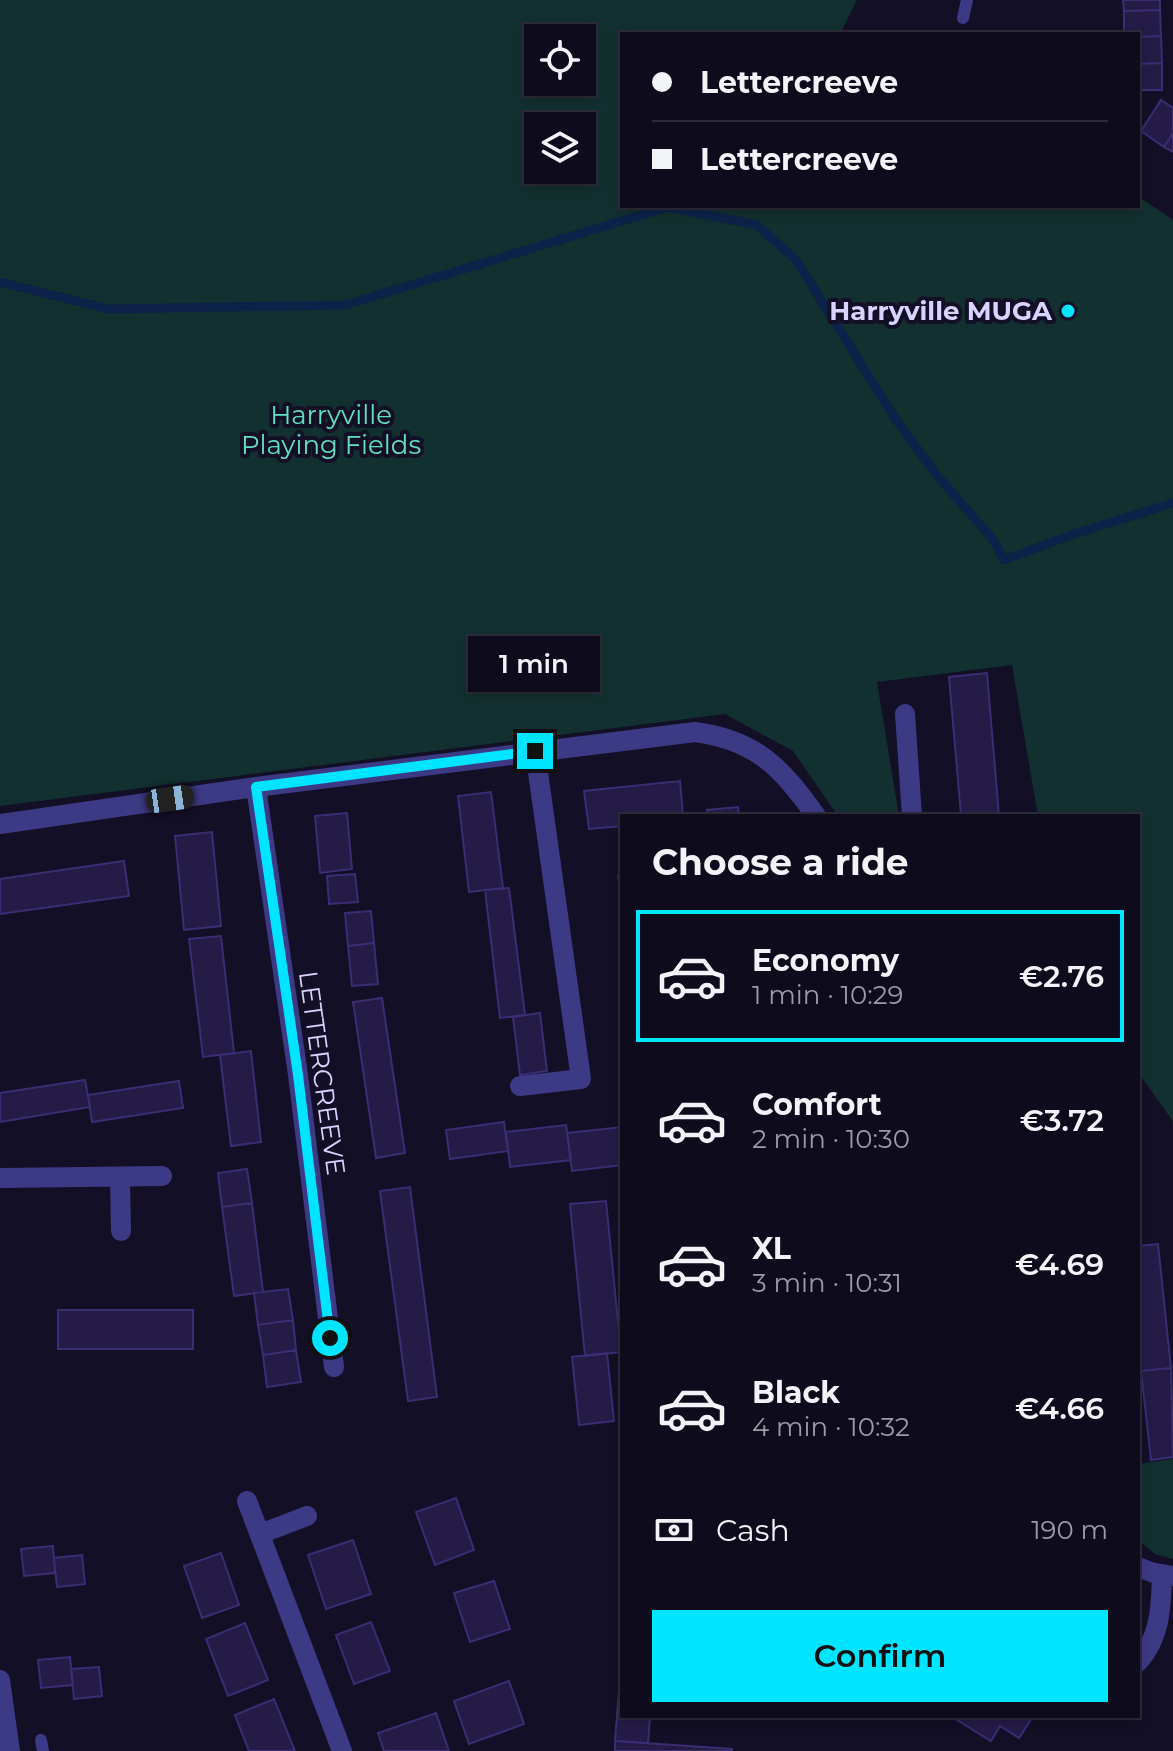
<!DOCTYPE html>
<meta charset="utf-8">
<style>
body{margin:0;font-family:Montserrat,sans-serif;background:#1c1929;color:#f1f3f6;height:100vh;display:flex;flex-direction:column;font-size:30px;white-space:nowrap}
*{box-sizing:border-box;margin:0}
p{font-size:26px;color:#9b9ba3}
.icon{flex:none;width:44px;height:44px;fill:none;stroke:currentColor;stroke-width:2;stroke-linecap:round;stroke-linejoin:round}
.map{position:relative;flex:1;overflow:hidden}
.sheet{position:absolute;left:620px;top:814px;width:520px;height:904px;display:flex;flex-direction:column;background:#0e0b1c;border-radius:0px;box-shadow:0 4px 12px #0003,0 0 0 2px #2e2b3b}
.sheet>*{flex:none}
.top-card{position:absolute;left:620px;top:32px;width:520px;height:176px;border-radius:0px;box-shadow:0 4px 12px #0003,0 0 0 2px #2e2b3b;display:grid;align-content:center;height:176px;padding:0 32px;background:#0e0b1c}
.fabs{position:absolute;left:524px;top:24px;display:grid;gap:16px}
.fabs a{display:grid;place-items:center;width:72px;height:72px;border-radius:0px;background:#0e0b1c;box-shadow:0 4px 12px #0003,0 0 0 2px #2e2b3b;font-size:40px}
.end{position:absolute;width:36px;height:36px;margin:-18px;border:10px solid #00e5ff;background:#111;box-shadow:0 0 0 4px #111}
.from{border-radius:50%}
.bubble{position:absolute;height:56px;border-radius:0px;background:#0e0b1c;box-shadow:0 4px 12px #0003,0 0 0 2px #2e2b3b;font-size:26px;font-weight:600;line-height:56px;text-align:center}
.car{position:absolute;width:24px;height:48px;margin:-24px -12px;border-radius:10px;box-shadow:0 0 6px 2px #0007;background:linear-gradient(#222 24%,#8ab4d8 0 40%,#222 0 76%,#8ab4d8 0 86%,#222 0)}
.top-card b{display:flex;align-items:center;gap:28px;height:76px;font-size:30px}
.top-card b+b{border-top:2px solid #2e2b3b}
.top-card i{width:20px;height:20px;background:#f1f3f6}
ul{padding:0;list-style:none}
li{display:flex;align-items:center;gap:24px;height:132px;margin:0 16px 12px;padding:0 16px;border:4px solid transparent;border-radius:0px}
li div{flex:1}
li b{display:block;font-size:30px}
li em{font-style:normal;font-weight:600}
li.selected{border-color:#00e5ff}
li>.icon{width:72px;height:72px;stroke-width:1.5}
h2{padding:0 32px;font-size:36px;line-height:96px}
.pay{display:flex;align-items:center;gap:20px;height:88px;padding:0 32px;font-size:30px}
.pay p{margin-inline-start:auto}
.primary-button{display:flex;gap:16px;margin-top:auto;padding:16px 32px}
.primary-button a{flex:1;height:92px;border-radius:0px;background:#00e5ff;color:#111;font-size:32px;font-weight:600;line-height:92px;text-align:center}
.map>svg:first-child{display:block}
.green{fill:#12302f;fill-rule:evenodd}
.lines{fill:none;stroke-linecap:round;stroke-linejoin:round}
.stream{stroke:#0c2248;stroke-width:9}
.building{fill:#241b47;stroke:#3b2d73;stroke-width:2}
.lane{stroke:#3d3a85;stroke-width:12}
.street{stroke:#3d3a85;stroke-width:20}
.route{stroke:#00e5ff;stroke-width:10}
.poi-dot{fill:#00e5ff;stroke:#130f26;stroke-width:3}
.labels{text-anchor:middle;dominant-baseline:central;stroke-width:8;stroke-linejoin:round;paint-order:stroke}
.poi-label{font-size:26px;font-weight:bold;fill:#d9d4ff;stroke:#130f26;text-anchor:end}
.park-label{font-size:26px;fill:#5fe0c0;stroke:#130f26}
.street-label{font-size:26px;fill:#d9d4ff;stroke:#130f26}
</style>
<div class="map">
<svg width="1173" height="1751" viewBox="0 0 1173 1751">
<rect width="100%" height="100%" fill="#130f26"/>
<!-- green -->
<path class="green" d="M 0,0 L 857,0 L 840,34 L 622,34 L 622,206 L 1138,206 L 1138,196 L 1173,220 L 1173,1128 L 1172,1120 L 1138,1072 L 1138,816 L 1038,816 L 1012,665 L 877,682 L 899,816 L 838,816 L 793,751 L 725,714 L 0,806 ZM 582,38 L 582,82 L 538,82 L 538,38 ZM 582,126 L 582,170 L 538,170 L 538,126 Z
M 1173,1459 L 1173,1559 L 1155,1554 L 1138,1540 L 1138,1464 Z"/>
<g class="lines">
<!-- stream -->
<path class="stream" d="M 0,282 L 109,309 L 345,305 L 668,207 L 757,225 L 796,260 L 894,417 L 936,474 L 994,541 L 1004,560 L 1074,534 L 1173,503"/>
</g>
<!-- building -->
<path class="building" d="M 1123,0 L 1160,0 L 1160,10 L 1124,11 Z
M 1160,10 L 1161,36 L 1138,37 L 1138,34 L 1124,34 L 1124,11 Z
M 1161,36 L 1162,63 L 1138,64 L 1138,37 Z
M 1162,63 L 1162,90 L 1138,90 L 1138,64 Z
M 1161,100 L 1173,108 L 1173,133 L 1164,147 L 1141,131 Z
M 1173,133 L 1173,152 L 1164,147 Z
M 987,673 L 999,816 L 961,816 L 949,677 Z
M 680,781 L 683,816 L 622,816 L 622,826 L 589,829 L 584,791 Z
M 491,792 L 503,888 L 469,892 L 458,796 Z
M 738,807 L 739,816 L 708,816 L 707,810 Z
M 347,813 L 352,869 L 320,873 L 315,816 Z
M 212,832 L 221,926 L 184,930 L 175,836 Z
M 124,861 L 129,896 L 0,914 L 0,879 Z
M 355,874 L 358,902 L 329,904 L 327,876 Z
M 618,876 L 622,876 L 622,906 Z
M 509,888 L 525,1015 L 500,1018 L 485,890 Z
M 371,911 L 374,943 L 348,946 L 345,913 Z
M 221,936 L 234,1053 L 203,1057 L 189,939 Z
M 374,943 L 378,984 L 352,986 L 348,946 Z
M 382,998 L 405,1153 L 376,1158 L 353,1002 Z
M 540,1013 L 547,1071 L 520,1075 L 513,1017 Z
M 251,1051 L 261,1142 L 231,1146 L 220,1055 Z
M 85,1080 L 90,1107 L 0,1122 L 0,1093 Z
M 179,1081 L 183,1108 L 92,1122 L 88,1095 Z
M 504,1122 L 508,1151 L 450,1159 L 446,1130 Z
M 566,1125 L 571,1160 L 510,1167 L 506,1132 Z
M 622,1127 L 622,1165 L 572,1171 L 567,1133 Z
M 247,1169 L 252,1203 L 222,1207 L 218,1173 Z
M 410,1187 L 437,1397 L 408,1401 L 380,1191 Z
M 606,1201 L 621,1352 L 585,1356 L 570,1204 Z
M 252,1203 L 263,1292 L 234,1296 L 222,1207 Z
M 1158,1244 L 1171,1368 L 1141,1371 L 1138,1342 L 1138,1246 Z
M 288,1289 L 293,1320 L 258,1325 L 254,1293 Z
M 58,1310 L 193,1310 L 193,1349 L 58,1349 Z
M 293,1320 L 296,1350 L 263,1355 L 258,1325 Z
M 296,1350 L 301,1382 L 267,1387 L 263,1355 Z
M 607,1353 L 614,1421 L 579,1425 L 572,1357 Z
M 1171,1368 L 1173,1457 L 1151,1460 L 1141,1371 Z
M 456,1498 L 474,1550 L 435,1565 L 416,1512 Z
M 353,1540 L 371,1594 L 326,1609 L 308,1555 Z
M 53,1546 L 55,1573 L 24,1576 L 21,1549 Z
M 221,1553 L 239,1605 L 202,1618 L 184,1566 Z
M 82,1555 L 85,1584 L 57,1587 L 54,1558 Z
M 494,1581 L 510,1629 L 470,1642 L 454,1593 Z
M 371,1622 L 390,1671 L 354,1684 L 336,1635 Z
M 245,1623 L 268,1680 L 228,1696 L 206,1639 Z
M 70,1657 L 73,1685 L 41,1688 L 38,1660 Z
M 99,1667 L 102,1696 L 74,1699 L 71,1669 Z
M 509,1681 L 524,1724 L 469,1744 L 454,1701 Z
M 619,1690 L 622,1690 L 622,1716 L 679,1716 L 679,1719 L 650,1717 L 648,1743 L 615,1741 Z
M 274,1699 L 295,1751 L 249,1751 L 235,1715 Z
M 436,1713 L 449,1751 L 384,1751 L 378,1733 Z
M 959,1716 L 1033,1716 L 1019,1738 L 1000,1726 L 991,1741 L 957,1720 Z
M 615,1741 L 732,1749 L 732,1751 L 615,1751 Z"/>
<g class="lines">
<!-- lane -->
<path class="lane" d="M 963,18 L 967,0
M 41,1740 L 43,1751"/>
<!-- street -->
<path class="street" d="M 905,714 L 912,816
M 256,787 L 298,1075 L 334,1367
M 0,824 L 256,787 L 695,732 C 756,740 782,768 816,816
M 520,1086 L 581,1079 L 535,751
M 0,1178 L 162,1176
M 120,1178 L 121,1231
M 247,1501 L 342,1751
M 260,1534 L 307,1516
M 1138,1567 L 1154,1573 L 1173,1576
M 1138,1662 C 1161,1636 1161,1607 1162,1574
M 0,1680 L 10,1751"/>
</g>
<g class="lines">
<!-- route -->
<path class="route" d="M 330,1338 L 298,1075 L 256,787 L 535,751"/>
</g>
<!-- markers -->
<circle class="poi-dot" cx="1068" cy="311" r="8"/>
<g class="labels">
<!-- poi labels -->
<g class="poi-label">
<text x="1052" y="311">Harryville MUGA</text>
</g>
<!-- park labels -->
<g class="park-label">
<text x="331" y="415">Harryville<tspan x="331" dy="30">Playing Fields</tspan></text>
</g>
<!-- street labels -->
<g class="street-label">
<text transform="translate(322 1073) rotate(82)">LETTERCREEVE</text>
</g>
</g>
</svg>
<div class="fabs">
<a><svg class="icon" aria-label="locate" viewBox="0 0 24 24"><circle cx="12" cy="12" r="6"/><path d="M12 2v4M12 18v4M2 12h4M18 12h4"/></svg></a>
<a><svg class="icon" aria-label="layers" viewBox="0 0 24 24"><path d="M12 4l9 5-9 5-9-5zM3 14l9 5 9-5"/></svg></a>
</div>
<i class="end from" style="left:330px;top:1338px"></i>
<i class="end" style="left:535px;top:751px"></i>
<div class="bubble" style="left:468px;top:636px;width:132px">1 min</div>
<i class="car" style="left:170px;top:799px;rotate:82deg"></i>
<div class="top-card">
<b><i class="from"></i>Lettercreeve</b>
<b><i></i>Lettercreeve</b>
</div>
<section class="sheet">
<h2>Choose a ride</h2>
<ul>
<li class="selected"><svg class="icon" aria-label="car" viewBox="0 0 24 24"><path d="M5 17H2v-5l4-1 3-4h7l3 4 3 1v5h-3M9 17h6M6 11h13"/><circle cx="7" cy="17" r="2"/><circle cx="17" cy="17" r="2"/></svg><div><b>Economy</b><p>1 min · 10:29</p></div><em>€2.76</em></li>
<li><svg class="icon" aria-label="car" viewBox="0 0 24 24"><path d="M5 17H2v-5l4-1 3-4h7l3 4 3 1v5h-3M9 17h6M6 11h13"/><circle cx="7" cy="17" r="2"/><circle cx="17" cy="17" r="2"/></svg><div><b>Comfort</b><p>2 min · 10:30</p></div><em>€3.72</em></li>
<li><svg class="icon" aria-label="car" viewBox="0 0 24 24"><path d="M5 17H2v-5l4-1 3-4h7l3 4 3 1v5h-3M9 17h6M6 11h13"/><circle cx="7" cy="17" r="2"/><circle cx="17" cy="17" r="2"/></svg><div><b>XL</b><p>3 min · 10:31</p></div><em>€4.69</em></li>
<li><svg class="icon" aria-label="car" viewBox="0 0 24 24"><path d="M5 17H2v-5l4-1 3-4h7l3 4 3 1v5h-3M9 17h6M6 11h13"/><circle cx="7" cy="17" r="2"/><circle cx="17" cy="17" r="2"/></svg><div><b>Black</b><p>4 min · 10:32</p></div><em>€4.66</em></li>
</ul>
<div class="pay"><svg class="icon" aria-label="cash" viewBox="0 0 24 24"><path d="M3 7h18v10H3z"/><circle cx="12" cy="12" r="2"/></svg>Cash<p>190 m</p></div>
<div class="primary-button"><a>Confirm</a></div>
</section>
</div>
